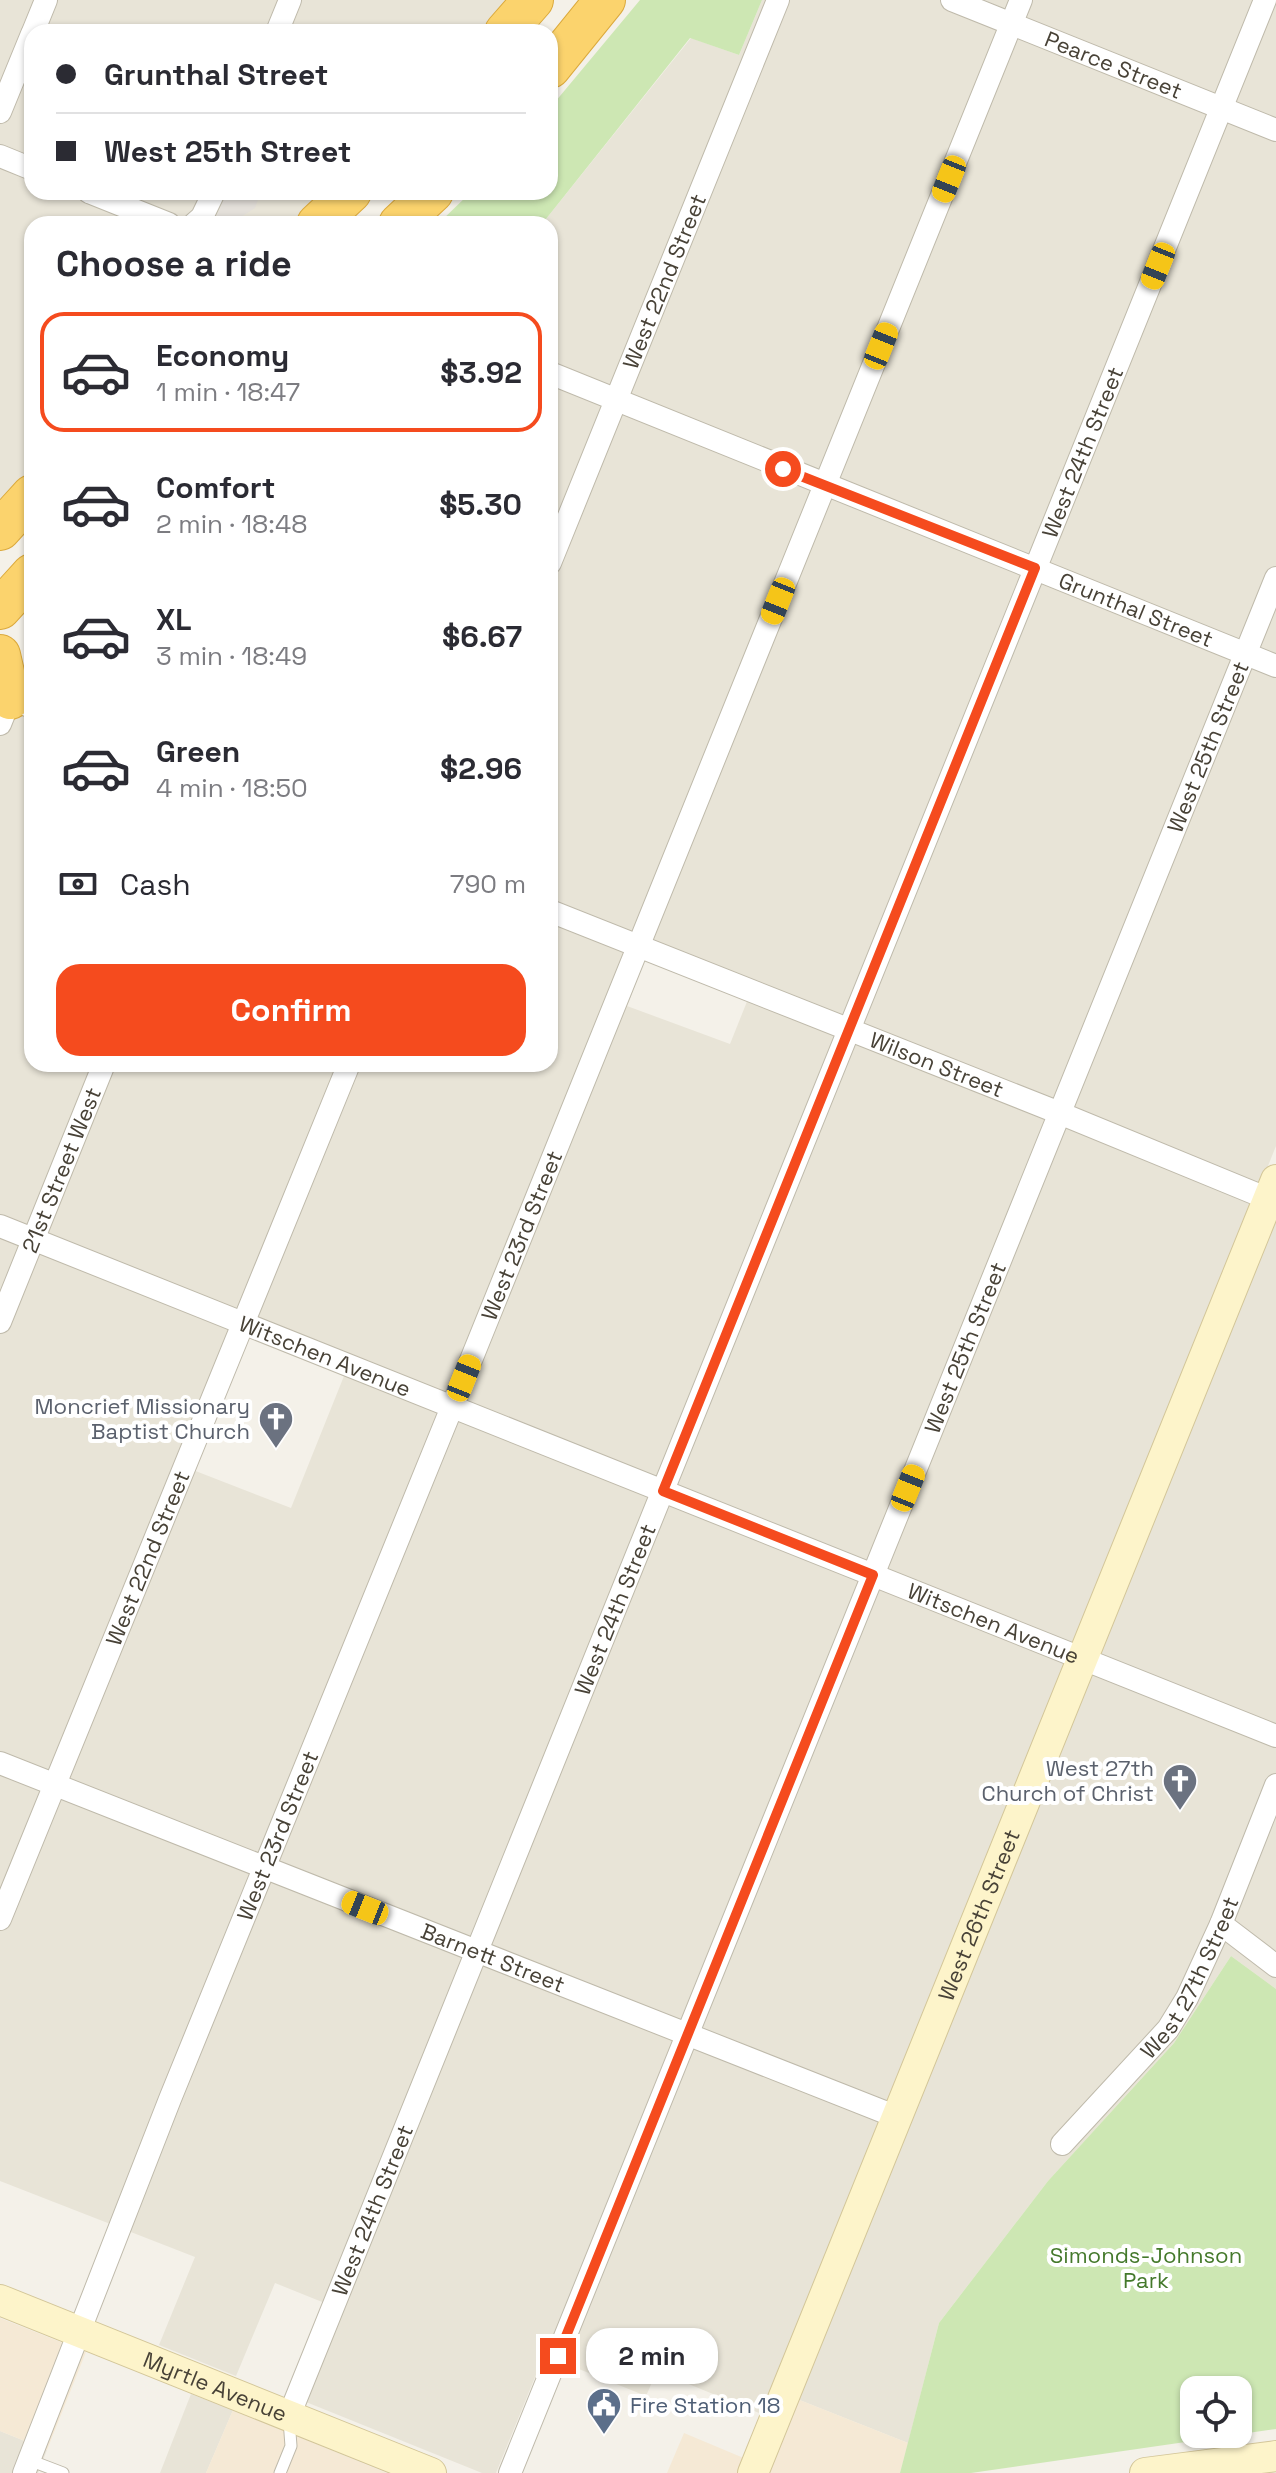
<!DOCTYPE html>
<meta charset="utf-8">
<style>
body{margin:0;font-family:"Space Grotesk",sans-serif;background:#f2f2f3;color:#2b2b33;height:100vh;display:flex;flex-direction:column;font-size:30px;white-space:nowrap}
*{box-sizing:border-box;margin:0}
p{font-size:26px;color:#7c7c81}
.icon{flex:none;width:44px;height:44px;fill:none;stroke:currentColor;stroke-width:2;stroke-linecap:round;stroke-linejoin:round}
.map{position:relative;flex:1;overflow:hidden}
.panel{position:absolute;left:24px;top:216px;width:534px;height:856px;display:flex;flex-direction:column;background:#fff;border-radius:24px;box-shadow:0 2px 6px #0004}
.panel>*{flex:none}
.hud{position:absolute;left:24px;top:24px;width:534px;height:176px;border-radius:24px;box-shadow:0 2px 6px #0004;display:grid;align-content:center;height:176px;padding:0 32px;background:#fff}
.buttons{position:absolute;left:1180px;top:2376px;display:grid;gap:16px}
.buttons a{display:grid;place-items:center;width:72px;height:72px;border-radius:16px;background:#fff;box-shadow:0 2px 6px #0004;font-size:40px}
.end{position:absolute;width:36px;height:36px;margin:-18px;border:10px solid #f54b1e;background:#fff;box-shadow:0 0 0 4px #fff}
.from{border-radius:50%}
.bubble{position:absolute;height:56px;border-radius:24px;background:#fff;box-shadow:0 2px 6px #0004;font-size:26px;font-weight:800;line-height:56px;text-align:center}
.car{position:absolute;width:24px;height:48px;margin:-24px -12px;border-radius:10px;box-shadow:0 0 6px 2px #0007;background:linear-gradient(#f5c518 24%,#345 0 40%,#f5c518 0 76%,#345 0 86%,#f5c518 0)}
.hud b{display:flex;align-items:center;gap:28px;height:76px;font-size:30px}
.hud b+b{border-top:2px solid #e1e1e2}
.hud i{width:20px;height:20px;background:#2b2b33}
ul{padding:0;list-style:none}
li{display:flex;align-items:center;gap:24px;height:120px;margin:0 16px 12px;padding:0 16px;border:4px solid transparent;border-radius:24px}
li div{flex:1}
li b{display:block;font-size:30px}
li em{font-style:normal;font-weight:800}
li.current{border-color:#f54b1e}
li>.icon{width:72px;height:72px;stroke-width:1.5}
h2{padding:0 32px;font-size:36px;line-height:96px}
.pay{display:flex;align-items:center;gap:20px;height:88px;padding:0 32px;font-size:30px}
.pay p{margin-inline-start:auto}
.button{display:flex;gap:16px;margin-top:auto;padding:16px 32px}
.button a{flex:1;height:92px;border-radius:24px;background:#f54b1e;color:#fff;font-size:32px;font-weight:800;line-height:92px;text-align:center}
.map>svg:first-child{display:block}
.residential{fill:#e8e4d7;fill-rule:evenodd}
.commercial{fill:#f5e9d5}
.industrial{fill:#e4e0da}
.green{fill:#cde7b3;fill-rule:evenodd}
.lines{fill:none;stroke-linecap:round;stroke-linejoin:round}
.lane-casing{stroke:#bfbaab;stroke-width:13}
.street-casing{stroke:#bfbaab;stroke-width:24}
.secondary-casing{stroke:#d3c699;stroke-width:32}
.highway-casing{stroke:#dba93c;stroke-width:42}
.lane{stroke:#fff;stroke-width:11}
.street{stroke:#fff;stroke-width:22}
.secondary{stroke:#fdf4ca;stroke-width:30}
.highway{stroke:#fbd36d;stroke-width:40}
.route{stroke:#f54b1e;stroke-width:10}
.labels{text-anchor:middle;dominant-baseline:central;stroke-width:8;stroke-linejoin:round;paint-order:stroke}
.street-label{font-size:22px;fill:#484237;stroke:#fff}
.worship-label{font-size:22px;fill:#5b616d;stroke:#fff;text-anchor:end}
.park-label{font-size:22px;fill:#44792b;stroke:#fff}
.service-label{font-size:22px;fill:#4e5e75;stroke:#fff;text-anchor:start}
</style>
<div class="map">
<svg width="1276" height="2473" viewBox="0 0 1276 2473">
<rect width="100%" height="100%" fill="#f4f1e9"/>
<!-- residential -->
<path class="residential" d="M 0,0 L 512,0 L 485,32 L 32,32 L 32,192 L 329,192 L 295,224 L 32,224 L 32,479 L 0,513 Z
M 762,0 L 1276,0 L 1276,1146 L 764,2415 L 657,2371 L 646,2396 L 544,2355 L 496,2473 L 482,2473 L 306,2402 L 342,2310 L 275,2283 L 236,2376 L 159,2345 L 195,2257 L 0,2181 L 0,705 L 32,679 L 32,1064 L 550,1064 L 550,224 L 542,224 L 691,38 L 739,55 ZM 645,960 L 748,999 L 730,1044 L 627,1006 ZM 247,1337 L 344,1376 L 291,1508 L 193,1470 Z
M 1276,1216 L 1276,1989 L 1231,1956 L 1174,2043 L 1048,2181 L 939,2323 L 908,2443 L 797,2399 Z
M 191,2394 L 233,2410 L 206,2473 L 160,2473 Z
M 0,2431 L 47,2450 L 38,2473 L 0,2473 Z"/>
<!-- commercial -->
<path class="commercial" d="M 0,2318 L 86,2352 L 47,2450 L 0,2431 Z
M 797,2399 L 908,2443 L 900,2473 L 767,2473 Z
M 233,2410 L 387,2473 L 206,2473 Z
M 684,2433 L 746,2459 L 740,2473 L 667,2473 Z"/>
<!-- industrial -->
<path class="industrial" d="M 227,192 L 260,194 L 255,208 L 241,217 L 238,224 L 216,217 Z"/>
<!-- green -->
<path class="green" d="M 640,0 L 762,0 L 739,55 L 690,38 L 542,224 L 438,224 L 471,192 L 550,192 L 550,108 Z
M 1231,1956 L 1276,1989 L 1276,2429 L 971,2473 L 900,2473 L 939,2323 L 1048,2181 L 1174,2043 ZM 1194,2390 L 1238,2390 L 1238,2434 L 1194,2434 Z"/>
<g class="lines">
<defs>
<path id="lane" d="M 29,2460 L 63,2473
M 280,2473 L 291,2446 L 289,2420"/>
<g id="street">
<path id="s1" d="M 952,0 L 1276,130"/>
<path d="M 33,32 L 46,0"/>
<path d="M 277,32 L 290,0"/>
<path d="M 0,112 L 32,34"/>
<path d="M 0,156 L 32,169"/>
<path d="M 89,192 L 169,224"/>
<path d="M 194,224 L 202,217 L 214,192"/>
<path id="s2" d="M 550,373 L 1276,666"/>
<path id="s3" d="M 550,563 L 778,0"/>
<path d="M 0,724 L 10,699 L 32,707"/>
<path id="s4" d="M 550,911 L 1057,1112 L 1276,1202"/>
<path id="s5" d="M 0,1226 L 1276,1736"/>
<path id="s6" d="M 0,1322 L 104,1064"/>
<path id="s7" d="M 0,1763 L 897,2117"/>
<path id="s8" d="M 0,1919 L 349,1064"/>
<path d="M 1221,1924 L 1276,1966"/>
<path id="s9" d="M 1062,2144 L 1168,2029 L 1187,1998 L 1221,1924 L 1276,1785"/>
<path id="s10" d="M 289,2416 L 1265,0"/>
<path id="s11" d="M 24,2473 L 170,2099 L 452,1407 L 1021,0"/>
<path id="s12" d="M 510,2473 L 1276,578"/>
</g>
<g id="secondary">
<path id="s13" d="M 0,2300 L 431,2473"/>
<path id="s14" d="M 753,2473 L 1276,1180"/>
<path d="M 1145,2473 L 1276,2456"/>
</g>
<path id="highway" d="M 505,32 L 533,0
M 550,68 L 605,0
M 317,224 L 351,192
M 399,224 L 433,192
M 0,530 L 32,495
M 0,609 L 32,574
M 0,655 L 10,699"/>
</defs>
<!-- lane casing -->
<use href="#lane" class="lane-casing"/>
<!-- street casing -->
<use href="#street" class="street-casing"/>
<!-- secondary casing -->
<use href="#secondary" class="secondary-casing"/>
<!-- highway casing -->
<use href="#highway" class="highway-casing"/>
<!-- lane -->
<use href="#lane" class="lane"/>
<!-- street -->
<use href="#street" class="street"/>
<!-- secondary -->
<use href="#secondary" class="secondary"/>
<!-- highway -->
<use href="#highway" class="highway"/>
</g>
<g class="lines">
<!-- route -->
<path class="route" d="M 558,2356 L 873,1575 L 663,1491 L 1035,568 L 783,469"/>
</g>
<!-- icons -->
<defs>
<symbol id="church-pin" viewBox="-11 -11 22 30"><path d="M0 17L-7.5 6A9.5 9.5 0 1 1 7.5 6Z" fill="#6b7280" stroke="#fff"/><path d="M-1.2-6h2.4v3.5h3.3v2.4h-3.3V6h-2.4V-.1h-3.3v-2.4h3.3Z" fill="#fff"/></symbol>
<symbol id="civic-pin" viewBox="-11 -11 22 30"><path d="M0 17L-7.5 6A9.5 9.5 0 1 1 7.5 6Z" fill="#5c6f8a" stroke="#fff"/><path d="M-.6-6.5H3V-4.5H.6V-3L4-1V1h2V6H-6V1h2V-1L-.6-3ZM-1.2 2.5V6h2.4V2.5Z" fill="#fff"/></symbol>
</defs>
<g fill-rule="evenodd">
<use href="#church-pin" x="256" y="1399" width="40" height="54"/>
<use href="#church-pin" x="1160" y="1761" width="40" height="54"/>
<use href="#civic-pin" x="584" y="2385" width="40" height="54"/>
</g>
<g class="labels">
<!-- street labels -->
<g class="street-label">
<text stroke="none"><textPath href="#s1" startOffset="174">Pearce Street</textPath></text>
<text stroke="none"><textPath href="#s3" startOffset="304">West 22nd Street</textPath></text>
<text stroke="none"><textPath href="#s10" startOffset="2118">West 24th Street</textPath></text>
<text stroke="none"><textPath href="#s2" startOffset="632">Grunthal Street</textPath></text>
<text stroke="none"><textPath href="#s12" startOffset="1862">West 25th Street</textPath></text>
<text stroke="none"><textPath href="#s4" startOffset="416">Wilson Street</textPath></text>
<text stroke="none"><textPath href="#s6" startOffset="164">21st Street West</textPath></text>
<text stroke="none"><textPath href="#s11" startOffset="1334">West 23rd Street</textPath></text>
<text stroke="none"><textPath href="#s12" startOffset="1214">West 25th Street</textPath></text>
<text stroke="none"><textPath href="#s5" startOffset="350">Witschen Avenue</textPath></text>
<text stroke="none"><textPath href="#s8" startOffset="390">West 22nd Street</textPath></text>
<text stroke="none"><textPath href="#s10" startOffset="870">West 24th Street</textPath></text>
<text stroke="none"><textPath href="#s5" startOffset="1070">Witschen Avenue</textPath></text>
<text stroke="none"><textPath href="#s11" startOffset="686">West 23rd Street</textPath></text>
<text stroke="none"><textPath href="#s14" startOffset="602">West 26th Street</textPath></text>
<text stroke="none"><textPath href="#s7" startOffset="530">Barnett Street</textPath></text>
<text stroke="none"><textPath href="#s9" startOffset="212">West 27th Street</textPath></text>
<text stroke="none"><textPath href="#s10" startOffset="222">West 24th Street</textPath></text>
<text stroke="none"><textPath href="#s13" startOffset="232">Myrtle Avenue</textPath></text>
</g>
<!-- worship labels -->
<g class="worship-label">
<text x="250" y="1406">Moncrief Missionary<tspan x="250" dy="25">Baptist Church</tspan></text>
<text x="1154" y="1768">West 27th<tspan x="1154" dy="25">Church of Christ</tspan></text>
</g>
<!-- park labels -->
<g class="park-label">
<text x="1146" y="2255">Simonds-Johnson<tspan x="1146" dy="25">Park</tspan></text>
</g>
<!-- service labels -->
<g class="service-label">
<text x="630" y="2405">Fire Station 18</text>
</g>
</g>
</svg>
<div class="buttons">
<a><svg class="icon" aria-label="locate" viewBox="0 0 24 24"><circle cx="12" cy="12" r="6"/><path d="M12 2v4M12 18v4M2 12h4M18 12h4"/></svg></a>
</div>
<i class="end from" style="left:783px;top:469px"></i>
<i class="end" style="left:558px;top:2356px"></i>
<div class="bubble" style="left:586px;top:2328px;width:132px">2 min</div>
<i class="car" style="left:949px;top:179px;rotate:202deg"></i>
<i class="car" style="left:1158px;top:266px;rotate:202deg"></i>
<i class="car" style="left:881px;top:346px;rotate:22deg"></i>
<i class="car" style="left:778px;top:601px;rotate:202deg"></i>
<i class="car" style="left:464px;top:1378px;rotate:22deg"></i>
<i class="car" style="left:908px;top:1488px;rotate:22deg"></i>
<i class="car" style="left:365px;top:1908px;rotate:292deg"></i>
<div class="hud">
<b><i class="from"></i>Grunthal Street</b>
<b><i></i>West 25th Street</b>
</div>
<section class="panel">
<h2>Choose a ride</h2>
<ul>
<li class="current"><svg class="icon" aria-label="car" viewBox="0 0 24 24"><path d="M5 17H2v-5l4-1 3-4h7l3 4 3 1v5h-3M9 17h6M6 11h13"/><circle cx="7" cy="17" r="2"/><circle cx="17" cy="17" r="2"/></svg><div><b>Economy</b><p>1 min · 18:47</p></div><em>$3.92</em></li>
<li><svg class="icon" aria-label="car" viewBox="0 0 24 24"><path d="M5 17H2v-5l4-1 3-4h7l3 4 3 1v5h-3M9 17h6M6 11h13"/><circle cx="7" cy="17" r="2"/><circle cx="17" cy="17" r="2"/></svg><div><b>Comfort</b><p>2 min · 18:48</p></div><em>$5.30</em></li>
<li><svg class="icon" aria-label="car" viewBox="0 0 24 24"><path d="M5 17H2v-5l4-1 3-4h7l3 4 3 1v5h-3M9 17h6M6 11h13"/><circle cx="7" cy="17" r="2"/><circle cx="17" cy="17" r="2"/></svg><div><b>XL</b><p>3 min · 18:49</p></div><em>$6.67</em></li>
<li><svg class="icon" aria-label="car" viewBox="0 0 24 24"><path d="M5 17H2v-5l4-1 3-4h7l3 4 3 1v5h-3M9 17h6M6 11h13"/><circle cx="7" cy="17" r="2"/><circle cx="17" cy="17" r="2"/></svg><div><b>Green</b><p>4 min · 18:50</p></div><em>$2.96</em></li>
</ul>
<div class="pay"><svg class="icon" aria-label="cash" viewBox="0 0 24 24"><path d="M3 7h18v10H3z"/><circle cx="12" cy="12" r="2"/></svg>Cash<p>790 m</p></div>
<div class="button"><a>Confirm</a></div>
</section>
</div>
